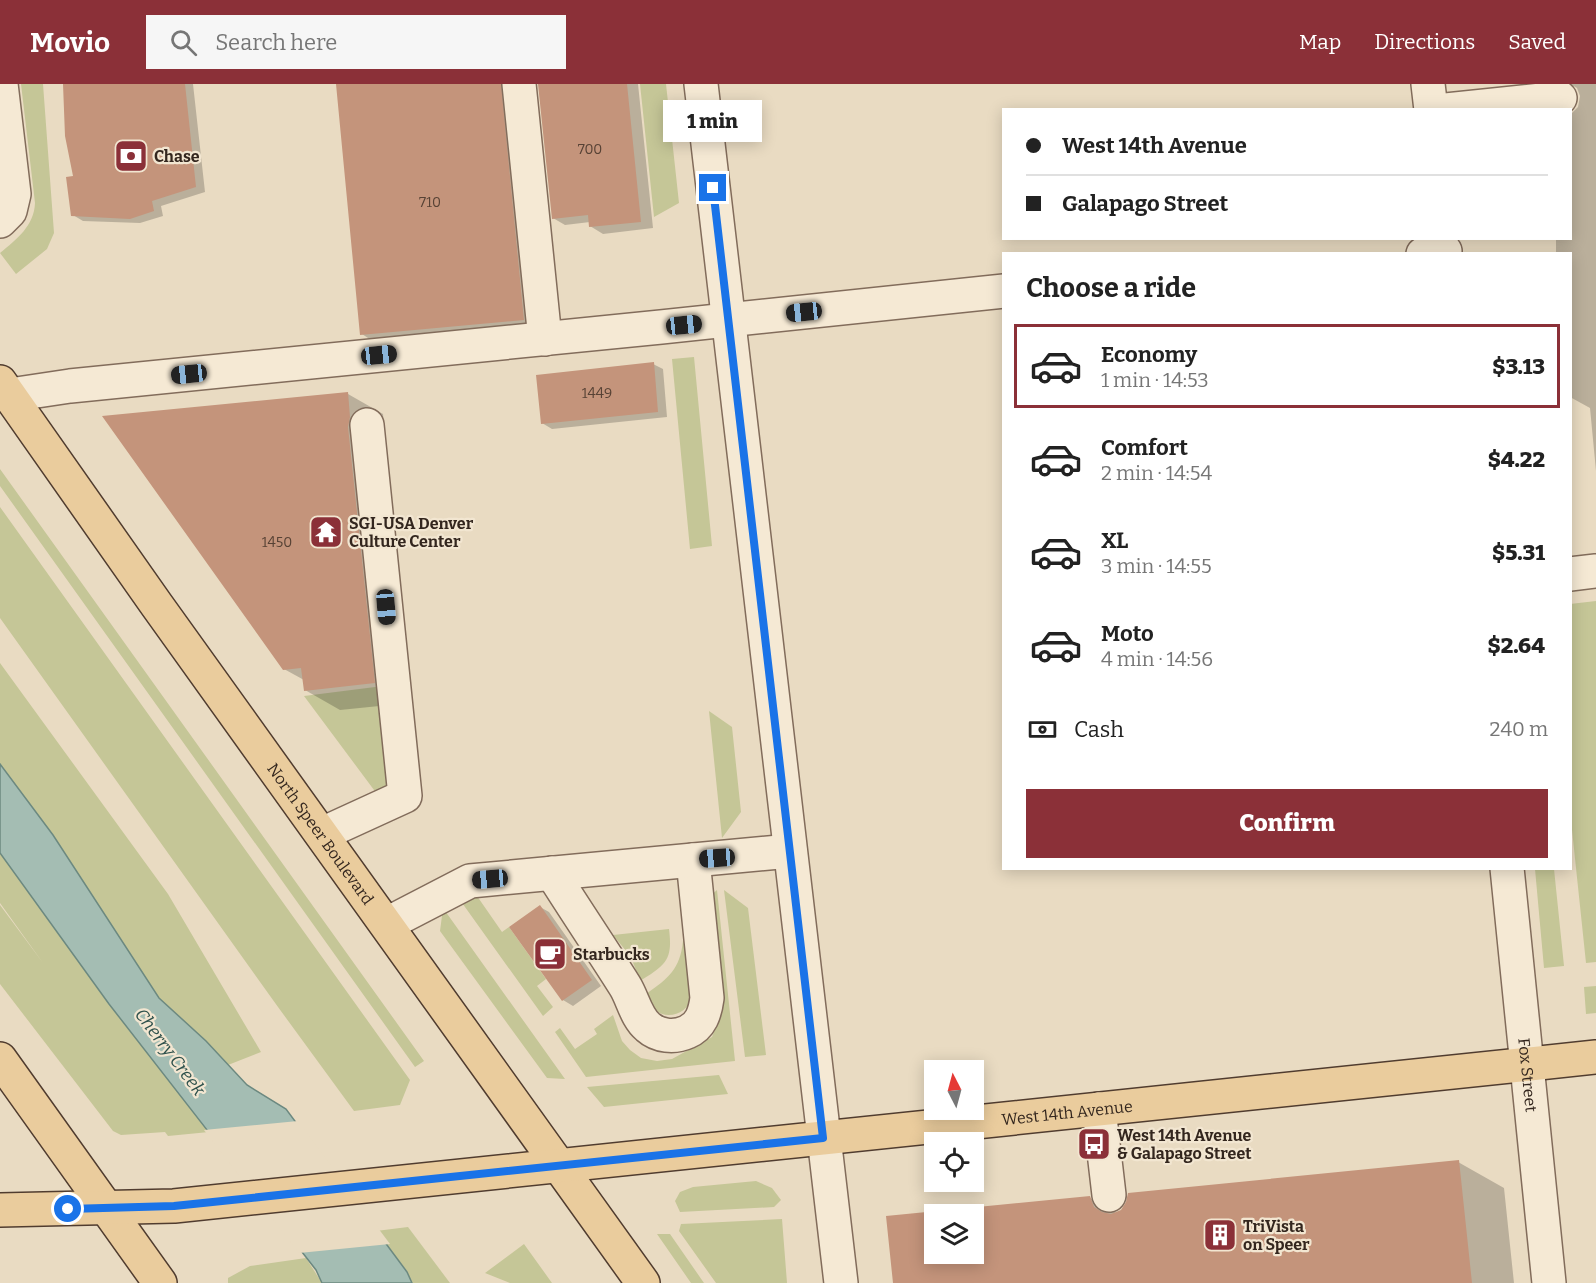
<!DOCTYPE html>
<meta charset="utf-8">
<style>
body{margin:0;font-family:Bitter,serif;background:#f6f6f6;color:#222;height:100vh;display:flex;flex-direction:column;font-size:22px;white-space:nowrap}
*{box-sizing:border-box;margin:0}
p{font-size:20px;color:#767676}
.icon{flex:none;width:33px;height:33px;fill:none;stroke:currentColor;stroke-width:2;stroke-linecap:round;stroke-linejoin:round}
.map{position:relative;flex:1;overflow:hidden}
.sheet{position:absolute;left:1002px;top:168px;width:570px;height:618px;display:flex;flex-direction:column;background:#fff;border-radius:0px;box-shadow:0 3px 15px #0003}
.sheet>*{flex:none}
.banner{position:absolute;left:1002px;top:24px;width:570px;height:132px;border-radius:0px;box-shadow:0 3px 15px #0003;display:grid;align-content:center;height:132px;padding:0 24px;background:#fff}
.needle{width:39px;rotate:354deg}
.buttons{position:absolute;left:924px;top:976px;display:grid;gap:12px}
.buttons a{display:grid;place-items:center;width:60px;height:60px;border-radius:0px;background:#fff;box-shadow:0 3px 15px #0003;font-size:30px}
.end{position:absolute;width:27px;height:27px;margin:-14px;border:8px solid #1a73e8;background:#fff;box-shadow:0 0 0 3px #fff}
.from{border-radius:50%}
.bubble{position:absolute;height:42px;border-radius:0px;background:#fff;box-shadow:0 3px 15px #0003;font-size:20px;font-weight:800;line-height:42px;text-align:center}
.car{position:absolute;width:18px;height:36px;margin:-18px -9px;border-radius:8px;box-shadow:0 0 4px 2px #0007;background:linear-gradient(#222 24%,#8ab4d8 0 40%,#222 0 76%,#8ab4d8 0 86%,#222 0)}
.banner b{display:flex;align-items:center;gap:21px;height:57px;font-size:22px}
.banner b+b{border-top:2px solid #e0e0e0}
.banner i{width:15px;height:15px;background:#222}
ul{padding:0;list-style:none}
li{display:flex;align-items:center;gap:18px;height:84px;margin:0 12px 9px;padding:0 12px;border:3px solid transparent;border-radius:0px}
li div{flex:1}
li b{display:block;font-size:22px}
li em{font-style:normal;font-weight:800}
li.current{border-color:#8b3038}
li>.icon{width:54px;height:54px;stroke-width:1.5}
h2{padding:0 24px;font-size:27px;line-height:72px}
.pay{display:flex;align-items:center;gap:15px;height:66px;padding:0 24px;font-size:22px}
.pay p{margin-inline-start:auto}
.cta{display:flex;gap:12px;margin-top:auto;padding:12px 24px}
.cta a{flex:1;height:69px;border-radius:0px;background:#8b3038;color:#fff;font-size:24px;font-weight:800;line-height:69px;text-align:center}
header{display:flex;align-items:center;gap:36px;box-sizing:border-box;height:84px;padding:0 30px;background:#8b3038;color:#fff}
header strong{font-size:28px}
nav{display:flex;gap:33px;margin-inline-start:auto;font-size:21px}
.search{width:420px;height:54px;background:#f6f6f6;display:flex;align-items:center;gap:15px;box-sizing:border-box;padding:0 21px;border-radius:0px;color:#767676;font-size:22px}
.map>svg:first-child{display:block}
.green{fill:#c5c697}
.water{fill:#a4bdb3;stroke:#6c8980;stroke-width:1.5}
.pier{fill:#e9dbc2}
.shadow{fill:#0003;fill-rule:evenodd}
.building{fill:#c4947b;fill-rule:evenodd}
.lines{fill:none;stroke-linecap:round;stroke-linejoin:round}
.minor-casing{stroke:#826c5b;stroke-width:36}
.major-casing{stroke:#503c2f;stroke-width:36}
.minor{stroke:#f5e9d4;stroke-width:33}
.major{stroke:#eacc9d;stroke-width:33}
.route{stroke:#1a73e8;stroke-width:8}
.labels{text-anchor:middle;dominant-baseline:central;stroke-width:4.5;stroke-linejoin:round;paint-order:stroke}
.number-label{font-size:14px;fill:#574235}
.poi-label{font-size:16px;font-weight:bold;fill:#33261e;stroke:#f2e6d1;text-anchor:start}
.street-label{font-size:16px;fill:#33261e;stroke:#f2e6d1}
.water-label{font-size:18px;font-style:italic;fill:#2e514c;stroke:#f2e6d1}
</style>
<header>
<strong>Movio</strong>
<div class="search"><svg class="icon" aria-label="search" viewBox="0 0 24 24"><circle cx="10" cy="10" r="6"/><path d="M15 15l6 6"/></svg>Search here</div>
<nav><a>Map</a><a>Directions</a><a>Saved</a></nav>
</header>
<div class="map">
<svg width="1596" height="1199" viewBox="0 0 1596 1199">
<rect width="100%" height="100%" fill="#e9dbc2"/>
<!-- green -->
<path class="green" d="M 21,0 L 43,0 L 54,149 L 47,165 L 16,190 L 0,169 C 17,155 34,142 35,119 Z
M 640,0 L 666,0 L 679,119 L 654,133 Z
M 694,273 L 712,462 L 690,465 L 672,275 Z
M 0,385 L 424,977 L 415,983 L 0,402 Z
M 0,423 L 410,996 L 400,1021 L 354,1027 L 278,923 L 0,534 Z
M 1596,517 L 1596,878 L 1586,879 L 1570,727 L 1570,520 Z
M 0,579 L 168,810 L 261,968 L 228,981 L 206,957 L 159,914 L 53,751 L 0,680 Z
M 383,602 L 395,708 L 377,710 L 304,612 Z
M 709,627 L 732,643 L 741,728 L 722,754 Z
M 0,769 L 109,920 L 209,1048 L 168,1052 L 165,1048 L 121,1051 L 113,1047 L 0,900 L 0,821 L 43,879 L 0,819 Z
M 1535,785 L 1554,785 L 1564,882 L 1544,884 Z
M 717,806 L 735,977 L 586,993 L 555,948 L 560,944 L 575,965 L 597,950 L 594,945 L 613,931 L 622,957 L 630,966 L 641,974 L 657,977 L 672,975 L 712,953 L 718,938 L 709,813 Z
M 724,806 L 748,824 L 766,971 L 745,973 Z
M 477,812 L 502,848 L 509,843 L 546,895 L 537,902 L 553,923 L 543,932 L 460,816 Z
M 443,824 L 565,995 L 547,994 L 440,847 Z
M 669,845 C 673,876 666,881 640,897 L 631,873 L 613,851 Z
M 687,856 C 689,872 695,899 692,913 C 688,929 668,937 655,926 C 650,922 648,916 646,910 C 669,894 680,885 683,857 Z
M 1596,902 L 1596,929 L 1586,930 L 1584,903 Z
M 719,991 L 728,1010 L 604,1023 L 587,1003 Z
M 756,1097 L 772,1104 L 781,1116 L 774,1123 L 680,1128 L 675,1117 L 680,1108 L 693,1103 Z
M 782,1135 L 787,1199 L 716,1199 L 679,1147 L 681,1140 Z
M 408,1143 L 450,1199 L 412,1199 L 407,1187 L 376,1147 Z
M 657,1150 L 670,1150 L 704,1199 L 691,1199 Z
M 524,1160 L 552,1199 L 510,1199 L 485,1189 Z
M 306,1174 L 322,1199 L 228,1199 L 228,1194 L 250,1182 Z"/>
<!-- water -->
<path class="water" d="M 0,680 L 53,751 L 159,914 L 206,957 L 247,1001 L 286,1025 L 407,1188 L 412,1199 L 322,1199 L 316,1186 L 109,920 L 0,769 Z"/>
<!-- pier -->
<path class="pier" d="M 298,1037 L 390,1160 L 299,1169 L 204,1046 Z"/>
<!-- shadow -->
<path class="shadow" d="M 65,0 L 193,0 L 205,108 L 161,122 L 163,132 L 140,139 L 83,137 L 73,131 L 75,94 Z
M 337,0 L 514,0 L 536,242 L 374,258 L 362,250 Z
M 539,0 L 638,0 L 653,144 L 603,150 L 590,142 L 590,138 L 565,141 L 553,134 Z
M 1570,0 L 1596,0 L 1596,387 L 1590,324 L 1570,313 L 1570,170 L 1556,170 L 1556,154 L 1570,154 L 1570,31 L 1578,23 L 1580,12 L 1577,4 Z
M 653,280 L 663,285 L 667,333 L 552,345 L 542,339 Z
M 348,310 L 383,330 L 385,354 L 383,364 L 409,619 L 340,626 L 305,606 L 304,596 L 284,585 Z
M 540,823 L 549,828 L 601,902 L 573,922 L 563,916 Z
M 1458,1078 L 1504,1104 L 1514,1199 L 895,1199 L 888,1133 L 1090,1114 L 1116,1129 ZM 934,1131 L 974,1131 L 974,1170 L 934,1170 Z"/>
<!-- building -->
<path class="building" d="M 63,0 L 185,0 L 196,103 L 152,117 L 154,127 L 130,135 L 71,132 L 66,93 L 73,92 L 65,52 Z
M 336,0 L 501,0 L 524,236 L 360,251 Z
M 538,0 L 627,0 L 641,138 L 589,143 L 588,131 L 552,135 Z
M 654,278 L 658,328 L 541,340 L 536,291 Z
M 348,308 L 350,333 L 348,343 L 375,599 L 304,607 L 301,584 L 283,586 L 102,332 Z
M 540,821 L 592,896 L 562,917 L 509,843 Z
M 1459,1076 L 1472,1199 L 893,1199 L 886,1132 L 1090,1112 L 1094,1123 L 1102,1128 L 1111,1130 L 1121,1126 L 1126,1118 L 1128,1109 ZM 934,1131 L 974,1131 L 974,1170 L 934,1170 Z"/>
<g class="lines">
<defs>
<g id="minor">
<path d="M 519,0 L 545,255"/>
<path d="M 701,0 L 841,1199"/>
<path d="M 1428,0 L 1431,26"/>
<path d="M 1446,26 L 1560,14"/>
<path d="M 0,137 L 10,127 L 14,110 L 1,0"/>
<path d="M 1423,170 L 1445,167"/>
<path d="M 10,311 L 70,302 L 661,243 L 1004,207"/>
<path d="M 1570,490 L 1596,487"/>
<path d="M 322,750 L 405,712 L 367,341"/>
<path id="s1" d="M 1507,784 L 1549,1199"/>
<path d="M 552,789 C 576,827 601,864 625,902 C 633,915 636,933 648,943 C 658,952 674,954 687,948 C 701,942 705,929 707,914 L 693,776"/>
<path d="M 387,840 L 470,797 L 790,767"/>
<path d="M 1099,1025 L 1109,1111"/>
</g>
<g id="major">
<path id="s2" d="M 0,298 L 156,520 L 643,1199"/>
<path d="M 0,975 L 160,1199"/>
<path id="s3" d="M 0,1126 L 174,1122 L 1596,973"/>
</g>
</defs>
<!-- minor casing -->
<use href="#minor" class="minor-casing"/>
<!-- major casing -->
<use href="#major" class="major-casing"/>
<!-- minor -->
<use href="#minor" class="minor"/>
<!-- major -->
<use href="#major" class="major"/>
</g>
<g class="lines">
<!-- route -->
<path class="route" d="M 68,1125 L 174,1122 L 823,1054 L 713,104"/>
</g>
<!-- icons -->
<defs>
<symbol id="bank-square" viewBox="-11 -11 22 22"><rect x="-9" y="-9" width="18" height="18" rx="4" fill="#8b3038" stroke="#f2e6d1"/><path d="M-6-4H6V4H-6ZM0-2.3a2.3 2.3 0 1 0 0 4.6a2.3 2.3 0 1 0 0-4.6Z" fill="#fff"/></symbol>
<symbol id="temple-square" viewBox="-11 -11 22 22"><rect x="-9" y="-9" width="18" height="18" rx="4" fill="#8b3038" stroke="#f2e6d1"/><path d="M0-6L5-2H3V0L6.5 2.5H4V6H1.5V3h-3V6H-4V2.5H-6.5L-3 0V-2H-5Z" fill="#fff"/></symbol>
<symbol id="cafe-square" viewBox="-11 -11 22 22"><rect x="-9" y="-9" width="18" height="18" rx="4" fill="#8b3038" stroke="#f2e6d1"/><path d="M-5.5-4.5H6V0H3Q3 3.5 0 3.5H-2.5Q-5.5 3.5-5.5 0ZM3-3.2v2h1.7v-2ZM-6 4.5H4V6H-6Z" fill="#fff"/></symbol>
<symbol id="bus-square" viewBox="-11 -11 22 22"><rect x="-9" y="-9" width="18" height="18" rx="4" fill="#8b3038" stroke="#f2e6d1"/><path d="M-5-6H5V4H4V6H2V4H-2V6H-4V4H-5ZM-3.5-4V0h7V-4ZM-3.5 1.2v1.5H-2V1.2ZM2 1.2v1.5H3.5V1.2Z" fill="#fff"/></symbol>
<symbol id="building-square" viewBox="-11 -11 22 22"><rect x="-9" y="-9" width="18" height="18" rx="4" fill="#8b3038" stroke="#f2e6d1"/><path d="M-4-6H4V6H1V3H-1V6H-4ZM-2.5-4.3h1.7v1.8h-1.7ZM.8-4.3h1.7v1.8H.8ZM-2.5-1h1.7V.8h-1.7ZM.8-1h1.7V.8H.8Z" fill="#fff"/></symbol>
</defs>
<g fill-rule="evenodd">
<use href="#bank-square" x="112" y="53" width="38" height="38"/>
<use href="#temple-square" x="307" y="429" width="38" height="38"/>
<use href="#cafe-square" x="531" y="851" width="38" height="38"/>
<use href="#bus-square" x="1075" y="1041" width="38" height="38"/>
<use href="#building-square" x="1201" y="1132" width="38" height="38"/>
</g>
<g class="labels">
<!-- number labels -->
<g class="number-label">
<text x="590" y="65">700</text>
<text x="430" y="118">710</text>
<text x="597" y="309">1449</text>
<text x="277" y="458">1450</text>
</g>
<!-- poi labels -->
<g class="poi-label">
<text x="154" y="72">Chase</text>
<text x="349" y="439">SGI-USA Denver<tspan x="349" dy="18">Culture Center</tspan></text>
<text x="573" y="870">Starbucks</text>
<text x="1117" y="1051">West 14th Avenue<tspan x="1117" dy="18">&amp; Galapago Street</tspan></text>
<text x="1243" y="1142">TriVista<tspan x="1243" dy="18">on Speer</tspan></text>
</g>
<!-- street labels -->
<g class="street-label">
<text stroke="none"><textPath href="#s2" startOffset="554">North Speer Boulevard</textPath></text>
<text stroke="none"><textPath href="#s1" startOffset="208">Fox Street</textPath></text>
<text stroke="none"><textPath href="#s3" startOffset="1072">West 14th Avenue</textPath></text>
</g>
<!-- water labels -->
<g class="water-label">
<text transform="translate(170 968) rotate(53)">Cherry Creek</text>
</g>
</g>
</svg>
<div class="buttons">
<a><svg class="needle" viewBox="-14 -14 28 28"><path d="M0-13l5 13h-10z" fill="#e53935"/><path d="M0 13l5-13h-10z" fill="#767676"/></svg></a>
<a><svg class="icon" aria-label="locate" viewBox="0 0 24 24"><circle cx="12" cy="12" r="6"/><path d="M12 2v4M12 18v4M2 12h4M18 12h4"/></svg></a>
<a><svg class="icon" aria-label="layers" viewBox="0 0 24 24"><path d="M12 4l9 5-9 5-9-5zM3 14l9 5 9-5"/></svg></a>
</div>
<i class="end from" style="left:68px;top:1125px"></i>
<i class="end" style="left:713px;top:104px"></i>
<div class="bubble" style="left:663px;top:16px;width:99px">1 min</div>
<i class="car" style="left:804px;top:228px;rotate:264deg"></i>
<i class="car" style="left:684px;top:241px;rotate:84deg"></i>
<i class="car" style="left:379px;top:271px;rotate:84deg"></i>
<i class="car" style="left:189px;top:290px;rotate:264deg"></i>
<i class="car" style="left:386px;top:523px;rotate:175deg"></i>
<i class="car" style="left:717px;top:774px;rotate:266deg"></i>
<i class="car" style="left:490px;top:795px;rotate:265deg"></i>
<div class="banner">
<b><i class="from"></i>West 14th Avenue</b>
<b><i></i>Galapago Street</b>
</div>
<section class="sheet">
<h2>Choose a ride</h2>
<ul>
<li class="current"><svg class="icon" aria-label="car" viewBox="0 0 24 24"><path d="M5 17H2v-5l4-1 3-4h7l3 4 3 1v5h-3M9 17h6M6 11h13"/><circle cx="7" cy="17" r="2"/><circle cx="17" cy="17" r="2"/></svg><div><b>Economy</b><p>1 min · 14:53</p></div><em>$3.13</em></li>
<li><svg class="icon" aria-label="car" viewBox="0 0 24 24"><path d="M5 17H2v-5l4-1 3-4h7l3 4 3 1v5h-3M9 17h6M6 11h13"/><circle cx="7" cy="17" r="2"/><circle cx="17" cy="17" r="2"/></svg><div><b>Comfort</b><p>2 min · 14:54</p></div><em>$4.22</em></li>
<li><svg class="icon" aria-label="car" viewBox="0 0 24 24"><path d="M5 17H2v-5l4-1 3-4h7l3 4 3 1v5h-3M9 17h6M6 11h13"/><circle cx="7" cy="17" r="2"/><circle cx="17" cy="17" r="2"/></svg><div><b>XL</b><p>3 min · 14:55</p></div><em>$5.31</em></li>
<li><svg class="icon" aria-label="car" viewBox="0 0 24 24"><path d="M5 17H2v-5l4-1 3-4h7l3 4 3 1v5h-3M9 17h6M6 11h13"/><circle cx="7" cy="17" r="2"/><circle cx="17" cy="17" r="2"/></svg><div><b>Moto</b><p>4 min · 14:56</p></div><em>$2.64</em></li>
</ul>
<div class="pay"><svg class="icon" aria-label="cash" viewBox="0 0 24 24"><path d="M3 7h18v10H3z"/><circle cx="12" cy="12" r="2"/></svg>Cash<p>240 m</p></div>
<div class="cta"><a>Confirm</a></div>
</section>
</div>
